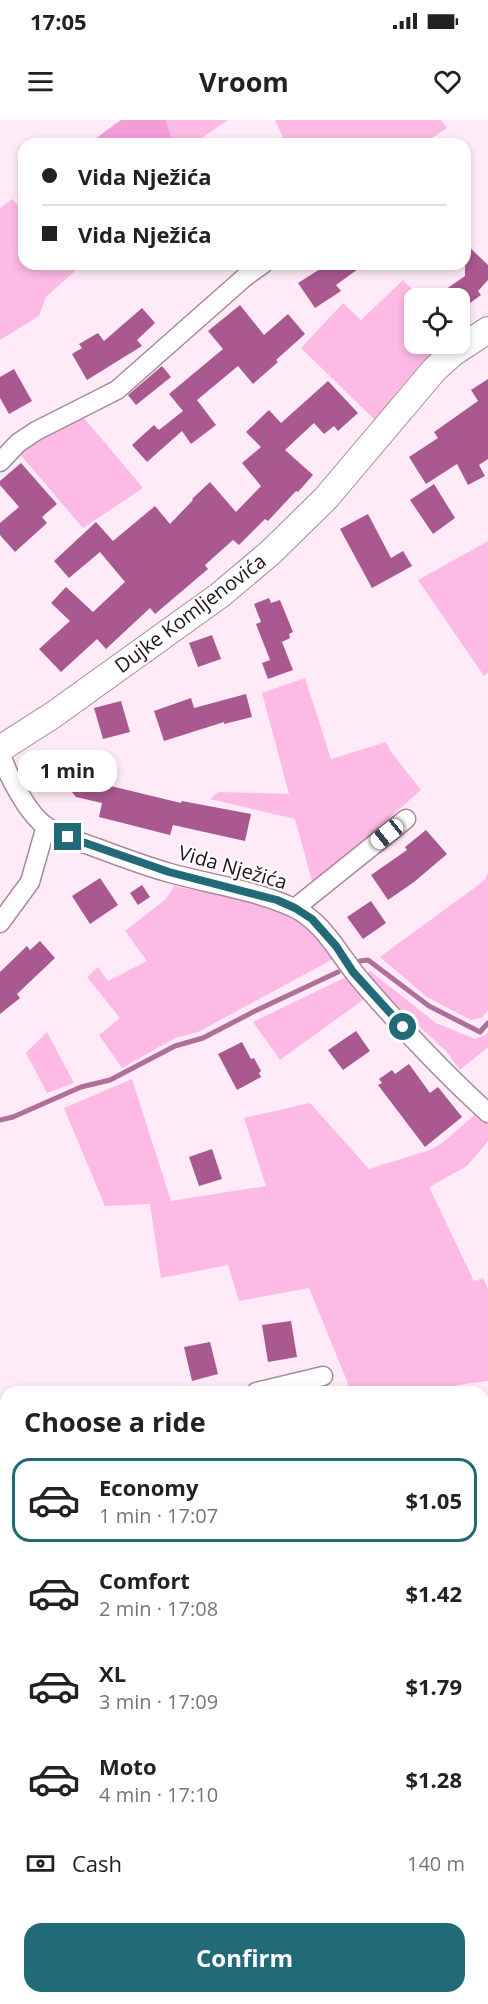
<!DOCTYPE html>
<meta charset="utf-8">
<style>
body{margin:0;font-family:"Open Sans",sans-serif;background:#f6f6f6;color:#222;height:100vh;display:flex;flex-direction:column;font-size:22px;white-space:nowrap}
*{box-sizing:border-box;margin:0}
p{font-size:20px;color:#767676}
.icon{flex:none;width:33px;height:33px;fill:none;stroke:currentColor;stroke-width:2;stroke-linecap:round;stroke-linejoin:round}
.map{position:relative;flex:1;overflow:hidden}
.drawer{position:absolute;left:0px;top:1266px;width:489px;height:618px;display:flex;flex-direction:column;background:#fff;border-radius:18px 18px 0 0;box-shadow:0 3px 9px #0003}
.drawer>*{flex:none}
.banner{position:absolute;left:18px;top:18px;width:453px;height:132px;border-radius:18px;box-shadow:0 3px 9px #0003;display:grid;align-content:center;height:132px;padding:0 24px;background:#fff}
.buttons{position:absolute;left:404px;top:168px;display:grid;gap:12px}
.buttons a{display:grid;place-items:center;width:66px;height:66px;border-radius:12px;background:#fff;box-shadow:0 3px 9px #0003;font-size:30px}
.end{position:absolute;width:27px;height:27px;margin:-14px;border:8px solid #236a78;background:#fff;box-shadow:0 0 0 3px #fff}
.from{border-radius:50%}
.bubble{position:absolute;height:42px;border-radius:18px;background:#fff;box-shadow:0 3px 9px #0003;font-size:20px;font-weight:700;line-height:42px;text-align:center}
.car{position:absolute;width:18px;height:36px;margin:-18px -9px;border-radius:8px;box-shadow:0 0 4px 2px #0007;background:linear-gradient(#fff 24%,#345 0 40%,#fff 0 76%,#345 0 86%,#fff 0)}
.banner b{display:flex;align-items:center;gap:21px;height:57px;font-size:22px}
.banner b+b{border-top:2px solid #e0e0e0}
.banner i{width:15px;height:15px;background:#222}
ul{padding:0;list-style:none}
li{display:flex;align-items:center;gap:18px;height:84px;margin:0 12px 9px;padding:0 12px;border:3px solid transparent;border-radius:18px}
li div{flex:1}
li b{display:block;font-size:22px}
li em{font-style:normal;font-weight:700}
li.on{border-color:#236a78}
li>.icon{width:54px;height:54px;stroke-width:1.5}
h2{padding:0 24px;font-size:27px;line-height:72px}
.pay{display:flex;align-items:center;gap:15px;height:66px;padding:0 24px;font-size:22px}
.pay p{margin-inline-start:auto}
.button{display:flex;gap:12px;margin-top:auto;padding:12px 24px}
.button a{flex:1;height:69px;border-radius:18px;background:#236a78;color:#fff;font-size:24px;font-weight:700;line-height:69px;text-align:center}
.status{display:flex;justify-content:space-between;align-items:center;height:42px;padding:0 30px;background:#fff;direction:ltr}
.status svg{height:16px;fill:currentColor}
header{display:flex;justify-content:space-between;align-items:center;height:78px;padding:0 24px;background:#fff;font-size:27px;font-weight:700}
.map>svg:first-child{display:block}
.green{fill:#fcbae5}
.forest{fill:#f39cd7}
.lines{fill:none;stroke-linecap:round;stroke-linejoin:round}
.stream{stroke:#b06f9a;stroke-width:5}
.building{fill:#a95890}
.street-casing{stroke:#a7899c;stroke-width:21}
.secondary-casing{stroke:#a7899c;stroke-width:28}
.street{stroke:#fff;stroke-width:18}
.secondary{stroke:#fff;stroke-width:26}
.route{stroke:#236a78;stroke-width:8}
.labels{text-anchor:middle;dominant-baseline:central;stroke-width:4.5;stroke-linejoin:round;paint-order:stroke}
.street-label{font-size:20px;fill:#21151d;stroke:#fefefe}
</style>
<div class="status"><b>17:05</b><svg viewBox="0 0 49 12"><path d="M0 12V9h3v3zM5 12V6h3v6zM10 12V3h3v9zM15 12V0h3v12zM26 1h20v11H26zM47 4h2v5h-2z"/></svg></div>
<header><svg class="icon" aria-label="menu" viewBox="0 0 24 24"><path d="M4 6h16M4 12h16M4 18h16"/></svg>Vroom<svg class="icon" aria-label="heart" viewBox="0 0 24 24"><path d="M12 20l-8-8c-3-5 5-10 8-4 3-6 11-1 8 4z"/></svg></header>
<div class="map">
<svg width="488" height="1884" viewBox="0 0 488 1884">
<rect width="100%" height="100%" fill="#ffebf7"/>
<!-- green -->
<path class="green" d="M 166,0 L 228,0 L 193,24 L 173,24 Z
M 275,0 L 441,0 L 447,8 L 423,24 L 286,24 Z
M 12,79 L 24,92 L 24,144 L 69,144 L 75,151 L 46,177 L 39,196 L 0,220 L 0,88 Z
M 403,160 L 421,178 L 414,178 L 414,224 L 445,224 C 417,244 397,273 375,300 L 301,228 L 343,183 L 361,200 Z
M 84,298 L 143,368 L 83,408 L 19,333 L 41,316 Z
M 488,421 L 488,552 L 484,556 L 418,460 Z
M 305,558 L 331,639 L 386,622 L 391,632 L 421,670 L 313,765 L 295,699 L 210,679 L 218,672 L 289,674 L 262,573 Z
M 488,752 L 488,891 L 481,898 L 471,900 L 427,877 L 380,837 L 485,760 Z
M 174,766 C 222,776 276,779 314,813 C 321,820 328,830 335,838 L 198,912 L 175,918 L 122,948 L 99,915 L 120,898 L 87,857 L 98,847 L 108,861 L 147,841 L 125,811 L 166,779 Z
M 370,851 L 436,903 L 475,919 L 486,915 L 488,912 L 488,927 L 460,950 L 446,931 L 364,855 Z
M 350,855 L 367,877 L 280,940 L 253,902 Z
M 47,912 L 74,963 L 47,973 L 26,933 Z
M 132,959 L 171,1081 L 266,1066 L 244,998 L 310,983 L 369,1049 L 427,1031 L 441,1024 L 478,992 L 488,1004 L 488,1021 L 467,1046 L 429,1067 L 474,1161 L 483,1158 L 488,1169 L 488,1261 L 457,1265 L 457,1272 L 349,1272 L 347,1261 L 309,1168 L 239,1181 L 228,1145 L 161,1158 L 150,1084 L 105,1086 L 64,988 Z
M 485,1535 L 488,1537 L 488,1741 L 483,1733 L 483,1536 Z
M 488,1764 L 488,1843 L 483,1840 L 483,1772 Z
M 26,1878 L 107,1878 L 105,1884 L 24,1884 Z"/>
<!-- forest -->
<path class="forest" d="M 121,0 L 166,0 L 173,24 L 88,24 Z"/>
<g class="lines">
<!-- stream -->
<path class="stream" d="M 360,841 L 368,840 L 429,886 L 480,912 L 488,903
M 0,1000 L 13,997 L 81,967 L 110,960 L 175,926 L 203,918 L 257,890 L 338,852"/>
</g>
<!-- building -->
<path class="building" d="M 465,123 L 488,145 L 488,160 L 478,171 L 481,175 L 459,191 L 459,178 L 433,178 L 465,156 Z
M 328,144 L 365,144 L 336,165 L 341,171 L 315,188 L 298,163 Z
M 240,185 L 264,215 L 288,194 L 305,214 L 276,240 L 278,242 L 253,264 L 238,246 L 197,280 L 216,305 L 191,324 L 182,311 L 147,342 L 132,325 L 154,305 L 159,310 L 183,291 L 169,274 L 223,229 L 208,211 Z
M 142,188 L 155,203 L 137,220 L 142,226 L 87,260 L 72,234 L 82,228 L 79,224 L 98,213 L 104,221 Z
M 162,246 L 171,257 L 136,285 L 128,275 Z
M 14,249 L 32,281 L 9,294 L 0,278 L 0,257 Z
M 488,259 L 488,339 L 479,345 L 485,356 L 468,365 L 457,344 L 426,364 L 409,337 L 438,318 L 434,312 L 478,281 L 471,270 Z
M 328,261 L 358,293 L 338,311 L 334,306 L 324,314 L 314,303 L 285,330 L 313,355 L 298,372 L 296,371 L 268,401 L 265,399 L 239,425 L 233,420 L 205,445 L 208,449 L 155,494 L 150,488 L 106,529 L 97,519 L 61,552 L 39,529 L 70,501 L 51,483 L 66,467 L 93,492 L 125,462 L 100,432 L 69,458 L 54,441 L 96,402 L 113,421 L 155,386 L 170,404 L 193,380 L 192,379 L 210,362 L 236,392 L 261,366 L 242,343 L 261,327 L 246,312 L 269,290 L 281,303 Z
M 21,343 L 57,384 L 42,397 L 47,403 L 15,432 L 0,415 L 0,403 L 19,387 L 0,365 L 0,361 Z
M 434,364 L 455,398 L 433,414 L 410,380 Z
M 368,394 L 391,438 L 403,431 L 412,446 L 372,468 L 340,409 Z
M 269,478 L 271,483 L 280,480 L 293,512 L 289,514 L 290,518 L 282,522 L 293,550 L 268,559 L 262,543 L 270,540 L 256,504 L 261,502 L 254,484 Z
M 212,515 L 221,539 L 198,547 L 189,523 Z
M 246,574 L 252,597 L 224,604 L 224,602 L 164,621 L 154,591 L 191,578 L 194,588 Z
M 121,581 L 130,612 L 103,619 L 94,588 Z
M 79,643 L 94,662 L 181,683 L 182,681 L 251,694 L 245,721 L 173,705 L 170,715 L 99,697 L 102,683 L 76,677 L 60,657 Z
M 426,710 L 447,734 L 414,762 L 388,780 L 371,755 L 407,730 L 405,727 Z
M 100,758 L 118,785 L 90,804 L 72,776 Z
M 142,765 L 150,777 L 138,785 L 130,773 Z
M 371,781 L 386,803 L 363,819 L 347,797 Z
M 40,821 L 55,838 L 17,874 L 20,878 L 0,894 L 0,852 L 27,826 L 30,830 Z
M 356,911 L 370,931 L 343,950 L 328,930 Z
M 242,922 L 251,939 L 254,938 L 261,951 L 259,953 L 261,957 L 237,970 L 218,934 Z
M 409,944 L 430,973 L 438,967 L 462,997 L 425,1027 L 378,965 L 382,963 L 379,959 L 392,950 L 395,954 Z
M 212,1029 L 222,1059 L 199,1066 L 189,1037 Z
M 291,1201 L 297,1237 L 268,1242 L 262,1205 Z
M 210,1222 L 218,1254 L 192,1261 L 184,1227 Z"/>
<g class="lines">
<defs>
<path id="street" d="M 0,342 L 18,323 L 36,311 L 117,270 L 245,157 L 263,144
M 0,630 C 5,651 28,695 47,707 C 62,716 80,722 97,728 C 121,737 145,746 170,753 C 210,764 254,770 292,787 C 324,801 340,837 362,862 C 401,907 444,953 488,993
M 295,788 L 406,699
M 0,803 L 30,762 L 46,706
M 256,1272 L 323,1256
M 0,1338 L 6,1336
M 483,1527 L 488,1524
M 0,1756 L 6,1751
M 0,1836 L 6,1838
M 179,1878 L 204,1884"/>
<path id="secondary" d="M 0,629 L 53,595 L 220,475 L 271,432 L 326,378 L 435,249 L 453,233 L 488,210"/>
</defs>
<!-- street casing -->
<use href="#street" class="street-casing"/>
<!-- secondary casing -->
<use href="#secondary" class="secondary-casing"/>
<!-- street -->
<use href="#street" class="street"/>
<!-- secondary -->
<use href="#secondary" class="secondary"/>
</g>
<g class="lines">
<!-- route -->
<path class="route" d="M 68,717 L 169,752 L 277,780 L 295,788 L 312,799 L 336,826 L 353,852 L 403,907"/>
</g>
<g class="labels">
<!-- street labels -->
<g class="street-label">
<text transform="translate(190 493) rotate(-37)">Dujke Komljenovića</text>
<text transform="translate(233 747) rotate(16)">Vida Nježića</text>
</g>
</g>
</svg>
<div class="buttons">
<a><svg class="icon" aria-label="locate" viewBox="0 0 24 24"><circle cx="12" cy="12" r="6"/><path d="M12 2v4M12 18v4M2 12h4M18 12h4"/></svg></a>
</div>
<i class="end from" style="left:403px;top:907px"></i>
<i class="end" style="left:68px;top:717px"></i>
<div class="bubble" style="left:18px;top:630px;width:99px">1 min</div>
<i class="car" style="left:387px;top:714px;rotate:231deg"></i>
<div class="banner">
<b><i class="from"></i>Vida Nježića</b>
<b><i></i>Vida Nježića</b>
</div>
<section class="drawer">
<h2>Choose a ride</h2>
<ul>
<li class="on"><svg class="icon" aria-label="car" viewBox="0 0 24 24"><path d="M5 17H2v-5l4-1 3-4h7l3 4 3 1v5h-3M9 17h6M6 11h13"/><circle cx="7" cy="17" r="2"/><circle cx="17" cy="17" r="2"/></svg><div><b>Economy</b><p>1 min · 17:07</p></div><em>$1.05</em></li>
<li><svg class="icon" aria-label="car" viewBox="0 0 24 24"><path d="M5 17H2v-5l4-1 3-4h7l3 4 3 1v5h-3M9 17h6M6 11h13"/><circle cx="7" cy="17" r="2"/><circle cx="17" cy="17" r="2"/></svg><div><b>Comfort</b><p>2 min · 17:08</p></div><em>$1.42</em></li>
<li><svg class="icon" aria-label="car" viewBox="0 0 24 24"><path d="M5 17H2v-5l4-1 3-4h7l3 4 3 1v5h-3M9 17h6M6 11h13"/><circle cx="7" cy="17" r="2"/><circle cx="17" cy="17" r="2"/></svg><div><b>XL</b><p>3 min · 17:09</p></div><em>$1.79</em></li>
<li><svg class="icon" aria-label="car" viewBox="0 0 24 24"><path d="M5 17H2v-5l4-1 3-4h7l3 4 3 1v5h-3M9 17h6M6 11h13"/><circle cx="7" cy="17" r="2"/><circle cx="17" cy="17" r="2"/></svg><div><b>Moto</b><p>4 min · 17:10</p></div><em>$1.28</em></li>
</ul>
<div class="pay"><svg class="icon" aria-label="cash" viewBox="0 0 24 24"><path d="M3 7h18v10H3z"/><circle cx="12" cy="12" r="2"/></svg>Cash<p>140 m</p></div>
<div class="button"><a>Confirm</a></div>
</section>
</div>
